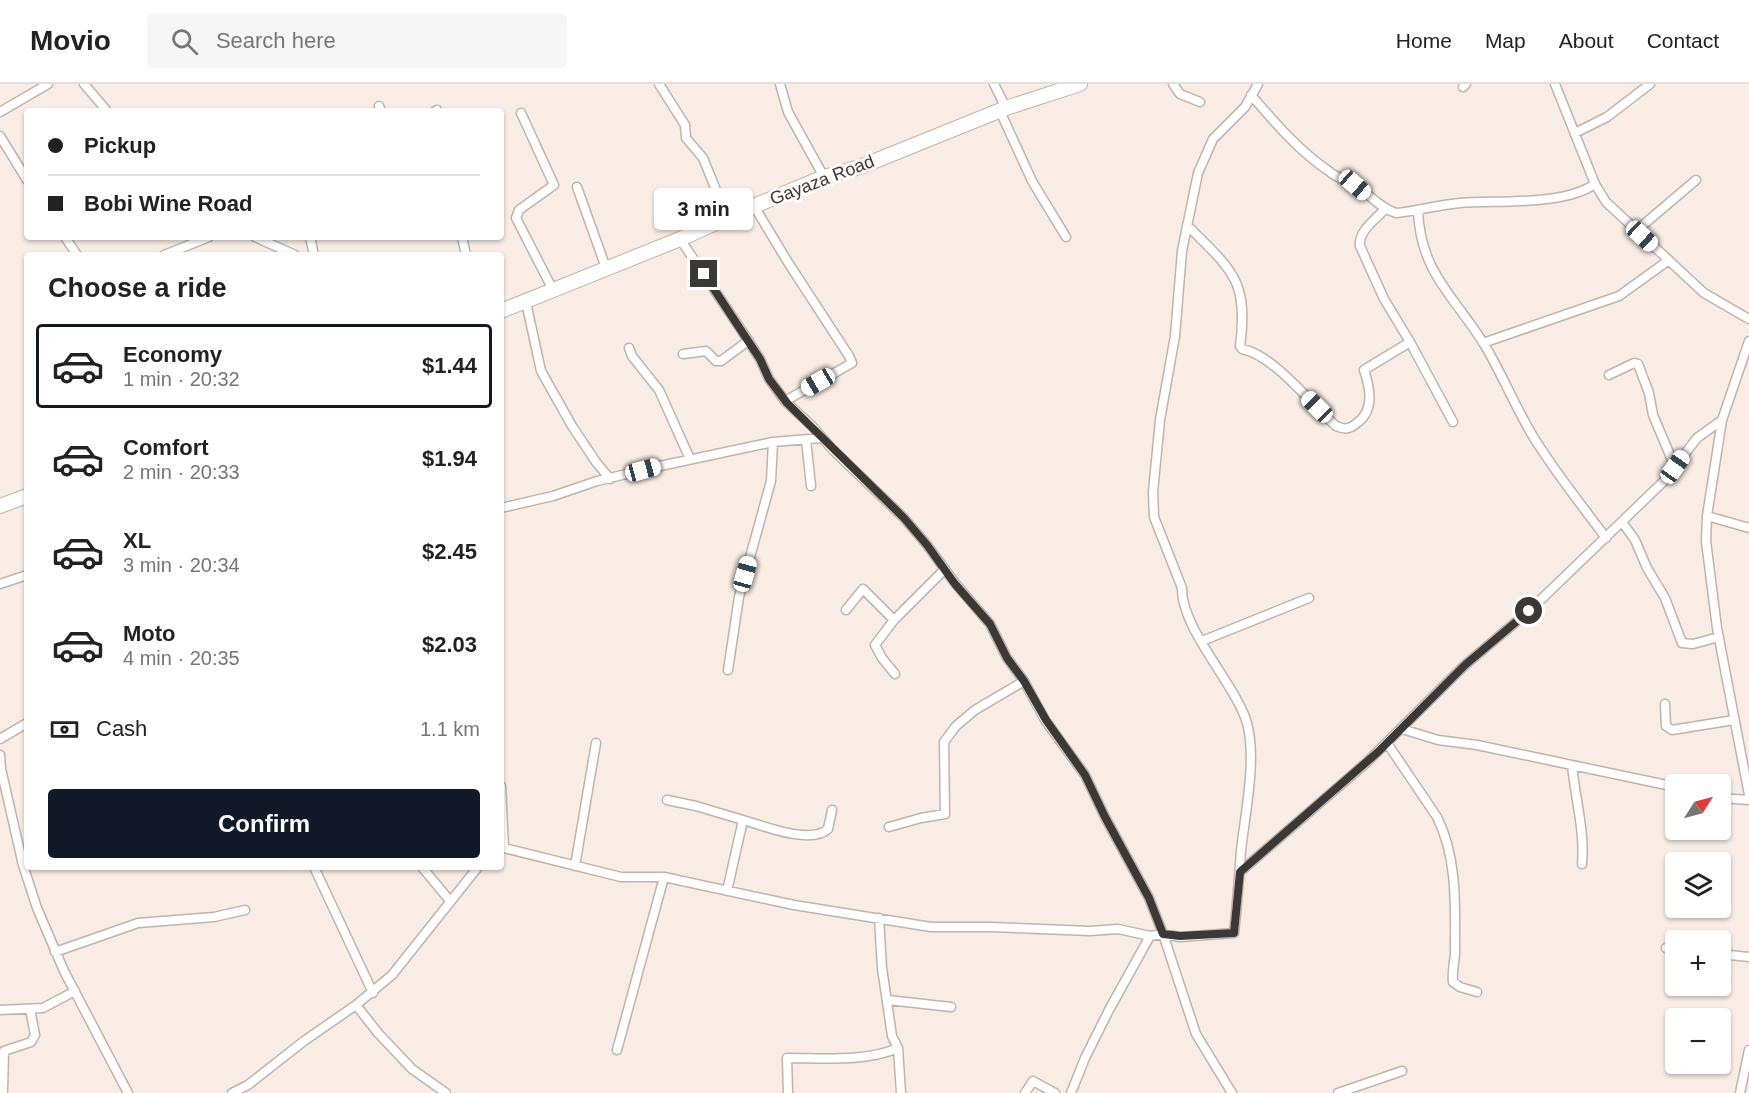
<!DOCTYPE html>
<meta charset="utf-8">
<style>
body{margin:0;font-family:Arial,sans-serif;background:#f6f6f6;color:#222;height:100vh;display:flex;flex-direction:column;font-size:22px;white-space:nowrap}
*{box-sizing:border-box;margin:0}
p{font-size:20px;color:#767676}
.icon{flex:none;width:33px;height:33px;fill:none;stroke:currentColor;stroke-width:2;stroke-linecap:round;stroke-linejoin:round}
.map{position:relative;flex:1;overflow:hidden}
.sheet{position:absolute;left:24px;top:168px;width:480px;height:618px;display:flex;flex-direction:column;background:#fff;border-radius:6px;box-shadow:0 2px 4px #0004}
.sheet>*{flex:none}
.guide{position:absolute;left:24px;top:24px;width:480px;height:132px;border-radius:6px;box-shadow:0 2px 4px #0004;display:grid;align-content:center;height:132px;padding:0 24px;background:#fff}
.needle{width:39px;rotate:54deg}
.fabs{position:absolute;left:1665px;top:690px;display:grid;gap:12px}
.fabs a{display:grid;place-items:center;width:66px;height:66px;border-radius:6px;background:#fff;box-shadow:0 2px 4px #0004;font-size:30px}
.end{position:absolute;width:27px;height:27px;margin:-14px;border:8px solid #3c3835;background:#fff;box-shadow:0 0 0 3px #fff}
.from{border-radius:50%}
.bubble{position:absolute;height:42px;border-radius:6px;background:#fff;box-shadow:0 2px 4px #0004;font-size:20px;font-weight:700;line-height:42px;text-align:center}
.car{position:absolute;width:18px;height:36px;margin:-18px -9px;border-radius:8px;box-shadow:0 0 4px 2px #0007;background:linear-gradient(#fff 24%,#345 0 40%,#fff 0 76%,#345 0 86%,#fff 0)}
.guide b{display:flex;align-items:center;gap:21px;height:57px;font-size:22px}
.guide b+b{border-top:2px solid #e0e0e0}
.guide i{width:15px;height:15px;background:#222}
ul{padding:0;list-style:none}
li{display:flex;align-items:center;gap:18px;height:84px;margin:0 12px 9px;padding:0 12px;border:3px solid transparent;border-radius:6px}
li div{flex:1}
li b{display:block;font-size:22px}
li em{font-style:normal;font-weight:700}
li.active{border-color:#111827}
li>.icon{width:54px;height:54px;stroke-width:1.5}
h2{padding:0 24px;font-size:27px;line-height:72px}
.pay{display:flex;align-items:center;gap:15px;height:66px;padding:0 24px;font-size:22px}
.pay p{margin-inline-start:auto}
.button{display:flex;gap:12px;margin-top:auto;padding:12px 24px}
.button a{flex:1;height:69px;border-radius:6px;background:#111827;color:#fff;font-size:24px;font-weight:700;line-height:69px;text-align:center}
header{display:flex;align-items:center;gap:36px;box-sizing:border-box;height:84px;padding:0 30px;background:#fff;border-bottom:2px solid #e0e0e0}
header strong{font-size:28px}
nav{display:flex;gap:33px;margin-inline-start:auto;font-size:21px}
.search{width:420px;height:54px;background:#f6f6f6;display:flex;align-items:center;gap:15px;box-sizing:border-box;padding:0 21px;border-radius:6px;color:#767676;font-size:22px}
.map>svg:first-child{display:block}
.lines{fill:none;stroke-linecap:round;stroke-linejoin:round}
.street-casing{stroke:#bfb4ac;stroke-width:11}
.primary-casing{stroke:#bfb4ac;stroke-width:16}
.street{stroke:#fff;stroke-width:8}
.primary{stroke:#fff;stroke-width:14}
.route{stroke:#3c3835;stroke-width:8}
.labels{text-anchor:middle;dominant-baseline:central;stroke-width:6;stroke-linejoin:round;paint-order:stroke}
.street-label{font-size:18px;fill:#3c3835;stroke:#fdfbf9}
</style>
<header>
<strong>Movio</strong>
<div class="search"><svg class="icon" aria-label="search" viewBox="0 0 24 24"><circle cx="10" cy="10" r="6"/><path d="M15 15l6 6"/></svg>Search here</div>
<nav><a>Home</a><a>Map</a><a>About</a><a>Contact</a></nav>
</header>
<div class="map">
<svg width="1749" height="1009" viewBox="0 0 1749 1009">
<rect width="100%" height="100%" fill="#f8ece4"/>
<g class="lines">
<defs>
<path id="street" d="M 84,0 L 107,27
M 659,0 L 685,41 L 686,54 L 703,74 L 727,133
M 780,0 L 788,28 L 824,93
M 994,0 L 1006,24
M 1173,0 L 1180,10 L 1200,18
M 1555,0 L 1595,100 L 1606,118 L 1704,209 L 1749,235
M 1463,3 L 1466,0
M 1251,11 C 1275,39 1299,67 1330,88 C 1337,94 1347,96 1354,101 C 1369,109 1379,124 1396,129 C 1417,127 1438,121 1460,119 C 1499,116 1563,122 1595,100
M 379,22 L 381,27
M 435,27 L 437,26
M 1000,27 L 1032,97 L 1066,153
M 0,28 L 48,0
M 521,29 L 554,101 L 519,126 L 516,134 L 553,206
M 1575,49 L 1607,33 L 1650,0
M 0,52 L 27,96
M 577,103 L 606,184
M 754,122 L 789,180 L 849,272 L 852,279 L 785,317
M 1386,124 C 1376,135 1358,147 1360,162 L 1384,215 L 1410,258 L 1453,338
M 1418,126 C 1420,188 1454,212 1484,260 C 1501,288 1514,320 1531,349 C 1553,386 1581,420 1606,454
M 1187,141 C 1231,186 1249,195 1240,262 L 1242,265 C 1274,271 1311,320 1336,342 C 1345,346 1350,345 1357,339 C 1375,326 1370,304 1364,286 L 1410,258
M 1636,147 L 1696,96
M 65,153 L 77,171
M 255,153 L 295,171
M 310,153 L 314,171
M 462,153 L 466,171
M 680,155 L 744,250 L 760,275 L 769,295 L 785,317 L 812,342 L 833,366 L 904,434 L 927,461 L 955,499 L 990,540 L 1007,574 L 1024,597 L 1045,636 L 1085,691 L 1105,733 L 1149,814 L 1163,850 L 1196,950 L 1232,1009
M 164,171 L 209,153
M 526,218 L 541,287 L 572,342 L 596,378 L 610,395
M 1749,257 L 1722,336 L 1707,432 L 1706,457 L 1717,544 L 1749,711
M 1483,259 L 1619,212 L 1669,176
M 629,264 L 632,272 L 659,306 L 690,375
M 683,270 L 706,267 L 716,277 L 721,277 L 748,257
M 1609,291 L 1634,279 L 1638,280 L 1649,309 L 1653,331 L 1675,383
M 806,356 L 811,402
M 501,424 L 553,412 L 597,397 L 660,382 L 773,358 L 821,354
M 1707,432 L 1749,444
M 1622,438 L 1635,456 L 1647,484 L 1665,514 L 1682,559 L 1693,560 L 1719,553
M 0,500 L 27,491
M 846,526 L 863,505 L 894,536 L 945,485
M 894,536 L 875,561 L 882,574 L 895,590
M 1202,557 L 1309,514
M 728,586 L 739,513 L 771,397 L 773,358
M 1665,620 L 1666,642 L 1672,646 L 1734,636
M 1402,645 L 1438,656 L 1477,661 L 1676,703
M 0,655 L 27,639
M 1387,659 L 1437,733 C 1458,775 1455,824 1455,870 C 1454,879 1452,889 1453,898 L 1460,903 L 1477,908
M 0,671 L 1,685 L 23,781 L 37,824 L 64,887 L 128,1009
M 1572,681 C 1575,714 1585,746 1582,780
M 501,702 L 504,764
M 1720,714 L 1749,716
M 667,716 L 696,722 L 743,736 L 727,807
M 743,736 C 764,742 811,761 828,745 L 832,726
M 889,743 L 921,734 L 945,730 L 944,658 L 956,642 L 975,626 L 1024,597
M 501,765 L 504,764 L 621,793 L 664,793 L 794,821 L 931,843 L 990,843 L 1090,847 L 1118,845 L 1150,852 L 1163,850 L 1180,853 L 1234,849 C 1237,822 1239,794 1241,767 C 1245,729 1257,676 1247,639 C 1235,599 1181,545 1182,504 L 1154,433 L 1153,408 L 1160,336 L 1175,252 L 1182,167 L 1198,89 L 1213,55 L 1245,23 L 1258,0
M 575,782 L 596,659
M 314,783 L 373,909
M 422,783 L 450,817
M 1240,788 L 1366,679 L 1465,581 L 1529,527 L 1664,397 L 1697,354 L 1722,336
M 879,834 L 882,884 L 892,952 L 898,964 L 901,1009
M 1666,864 L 1676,865
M 55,868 L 138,839 L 214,833 L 245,826
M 1720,870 L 1749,873
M 888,916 L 951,923
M 356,921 L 378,949 L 412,985 L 446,1009
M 0,926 L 43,924 L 75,907
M 617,966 L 664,793
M 0,1009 L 3,1007 L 4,967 L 31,958 L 35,951 L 30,925
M 232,1009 L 248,1001 L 304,957 L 356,921 L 392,891 L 478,783
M 788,1009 L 787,974 C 823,974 866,978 898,964
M 1025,1009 L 1033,997 L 1055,1009
M 1071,1009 L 1085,974 L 1109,926 L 1150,852
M 1338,1009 L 1402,987
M 1740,1009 L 1749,966"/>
<path id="primary" d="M 501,227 L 680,155 L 754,122 L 824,93 L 860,83 L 1006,24 L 1080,0
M 0,422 L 27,412"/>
</defs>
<!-- street casing -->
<use href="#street" class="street-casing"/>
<!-- primary casing -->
<use href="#primary" class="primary-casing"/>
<!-- street -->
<use href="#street" class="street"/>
<!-- primary -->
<use href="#primary" class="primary"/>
</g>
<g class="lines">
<!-- route -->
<path class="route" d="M 704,190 L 760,275 L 769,295 L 787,319 L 904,434 L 927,461 L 955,500 L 990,540 L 1007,574 L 1024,597 L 1046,636 L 1085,691 L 1105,733 L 1149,814 L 1163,850 L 1180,852 L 1234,849 L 1240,788 L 1378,668 L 1465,581 L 1529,527"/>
</g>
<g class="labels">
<!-- street labels -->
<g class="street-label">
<text transform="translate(822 96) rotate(-21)">Gayaza Road</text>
</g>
</g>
</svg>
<div class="fabs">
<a><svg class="needle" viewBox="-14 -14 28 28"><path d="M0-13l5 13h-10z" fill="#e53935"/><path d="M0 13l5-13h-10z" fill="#767676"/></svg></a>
<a><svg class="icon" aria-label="layers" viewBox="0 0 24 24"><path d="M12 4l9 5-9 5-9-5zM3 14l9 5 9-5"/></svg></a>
<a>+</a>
<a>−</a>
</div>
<i class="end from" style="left:1529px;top:527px"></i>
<i class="end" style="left:704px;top:190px"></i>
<div class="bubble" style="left:654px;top:104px;width:99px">3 min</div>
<i class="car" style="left:1355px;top:101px;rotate:131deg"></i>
<i class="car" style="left:1642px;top:152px;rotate:133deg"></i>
<i class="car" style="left:818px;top:298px;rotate:240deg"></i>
<i class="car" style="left:1317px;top:323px;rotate:315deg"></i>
<i class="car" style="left:1675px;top:383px;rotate:35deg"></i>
<i class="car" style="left:643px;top:386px;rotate:75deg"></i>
<i class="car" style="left:745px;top:490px;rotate:16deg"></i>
<div class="guide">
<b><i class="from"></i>Pickup</b>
<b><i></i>Bobi Wine Road</b>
</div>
<section class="sheet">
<h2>Choose a ride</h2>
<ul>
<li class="active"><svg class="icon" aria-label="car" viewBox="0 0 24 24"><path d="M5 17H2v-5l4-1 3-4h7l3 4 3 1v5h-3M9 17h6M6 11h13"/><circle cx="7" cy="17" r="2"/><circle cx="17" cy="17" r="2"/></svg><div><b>Economy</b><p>1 min · 20:32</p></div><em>$1.44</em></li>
<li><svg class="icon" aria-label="car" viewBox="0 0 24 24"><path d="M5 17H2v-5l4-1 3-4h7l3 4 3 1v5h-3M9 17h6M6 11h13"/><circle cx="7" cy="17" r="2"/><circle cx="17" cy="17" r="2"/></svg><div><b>Comfort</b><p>2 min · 20:33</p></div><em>$1.94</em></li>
<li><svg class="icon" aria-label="car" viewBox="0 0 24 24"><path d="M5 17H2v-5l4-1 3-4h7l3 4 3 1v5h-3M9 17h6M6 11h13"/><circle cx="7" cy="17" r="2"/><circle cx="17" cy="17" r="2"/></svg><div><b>XL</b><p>3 min · 20:34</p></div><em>$2.45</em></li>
<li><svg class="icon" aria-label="car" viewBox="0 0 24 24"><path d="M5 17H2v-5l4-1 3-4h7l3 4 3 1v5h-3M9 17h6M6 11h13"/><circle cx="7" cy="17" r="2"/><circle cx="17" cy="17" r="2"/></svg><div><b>Moto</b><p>4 min · 20:35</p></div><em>$2.03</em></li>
</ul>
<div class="pay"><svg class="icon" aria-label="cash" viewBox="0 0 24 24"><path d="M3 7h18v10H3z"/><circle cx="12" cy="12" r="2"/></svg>Cash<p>1.1 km</p></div>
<div class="button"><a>Confirm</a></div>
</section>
</div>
